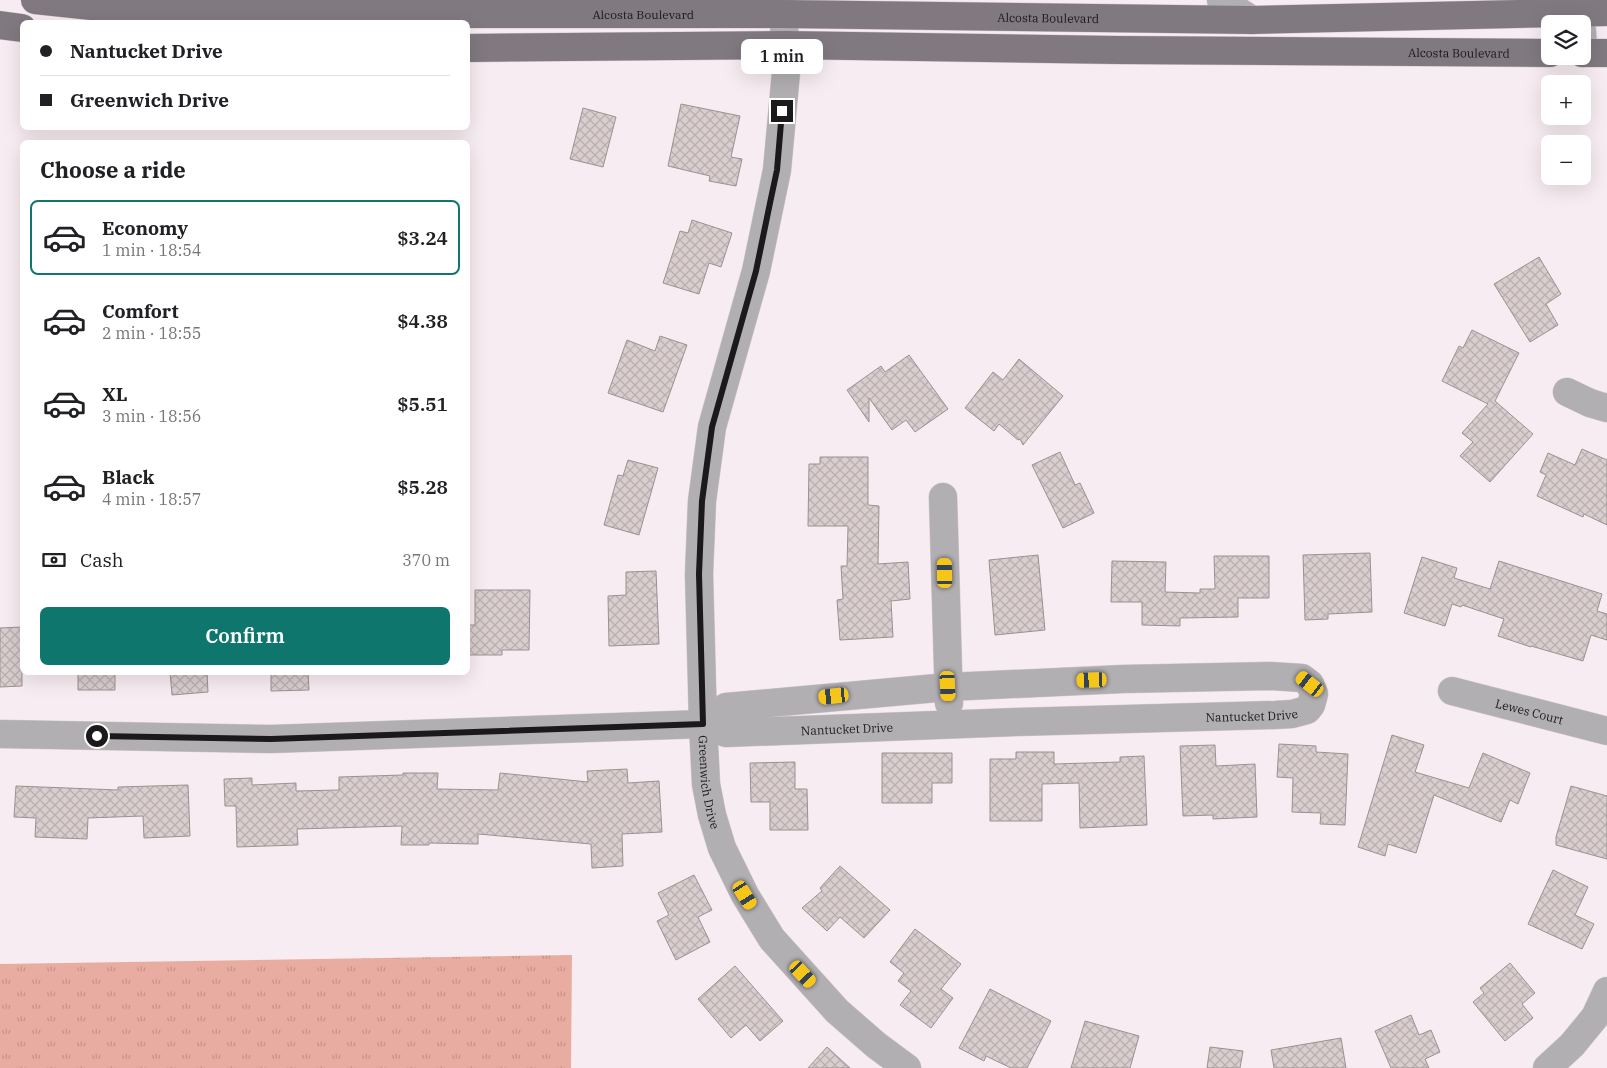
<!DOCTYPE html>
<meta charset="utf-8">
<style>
body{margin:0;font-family:"IBM Plex Serif",serif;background:#f6f6f6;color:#202124;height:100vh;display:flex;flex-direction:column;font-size:19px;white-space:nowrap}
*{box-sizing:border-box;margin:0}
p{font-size:16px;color:#757577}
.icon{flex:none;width:28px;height:28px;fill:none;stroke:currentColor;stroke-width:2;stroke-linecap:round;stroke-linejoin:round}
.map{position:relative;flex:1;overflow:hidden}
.panel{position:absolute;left:20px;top:140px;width:450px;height:535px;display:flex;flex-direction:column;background:#fff;border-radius:8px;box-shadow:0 5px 20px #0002}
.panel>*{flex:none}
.guide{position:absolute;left:20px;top:20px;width:450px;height:110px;border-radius:8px;box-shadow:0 5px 20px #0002;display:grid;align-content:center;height:110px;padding:0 20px;background:#fff}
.fabs{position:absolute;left:1541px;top:15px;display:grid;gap:10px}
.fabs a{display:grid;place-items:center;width:50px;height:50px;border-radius:8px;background:#fff;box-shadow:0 5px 20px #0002;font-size:25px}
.end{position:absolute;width:22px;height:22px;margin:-11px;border:6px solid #1c191a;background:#fff;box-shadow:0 0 0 2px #fff}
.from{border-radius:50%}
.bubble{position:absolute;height:35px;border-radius:8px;background:#fff;box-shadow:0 5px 20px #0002;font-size:16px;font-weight:600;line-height:35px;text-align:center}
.car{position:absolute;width:15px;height:30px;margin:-15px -8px;border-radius:6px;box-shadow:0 0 4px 1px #0007;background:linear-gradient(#f5c518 24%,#345 0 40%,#f5c518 0 76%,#345 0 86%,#f5c518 0)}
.guide b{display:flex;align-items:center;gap:18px;height:48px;font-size:19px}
.guide b+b{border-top:1px solid #e0e0e0}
.guide i{width:12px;height:12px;background:#202124}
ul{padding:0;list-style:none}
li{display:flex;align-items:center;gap:15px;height:75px;margin:0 10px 8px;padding:0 10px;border:2px solid transparent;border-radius:8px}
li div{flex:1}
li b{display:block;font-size:19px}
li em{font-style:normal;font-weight:600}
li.active{border-color:#0f766e}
li>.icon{width:45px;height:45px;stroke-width:1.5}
h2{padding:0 20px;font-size:22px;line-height:60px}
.pay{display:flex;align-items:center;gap:12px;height:55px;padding:0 20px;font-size:19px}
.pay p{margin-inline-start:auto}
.primary-button{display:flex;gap:10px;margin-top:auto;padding:10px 20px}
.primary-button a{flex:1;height:58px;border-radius:8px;background:#0f766e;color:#fff;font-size:20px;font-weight:600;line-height:58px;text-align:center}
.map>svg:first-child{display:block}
.grass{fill:url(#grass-tufts)}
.building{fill:url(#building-cross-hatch);stroke:#9c9192}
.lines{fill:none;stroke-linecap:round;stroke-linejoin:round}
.minor-casing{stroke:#d4cacf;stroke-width:29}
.major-casing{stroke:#d4cacf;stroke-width:29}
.minor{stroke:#b2afb3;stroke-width:28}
.major{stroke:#807a80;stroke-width:28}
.route{stroke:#1c191a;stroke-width:6}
.labels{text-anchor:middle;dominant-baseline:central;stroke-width:4;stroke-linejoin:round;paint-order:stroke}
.street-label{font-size:12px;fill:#1c191a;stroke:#fff}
</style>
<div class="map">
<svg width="1607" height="1068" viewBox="0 0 1607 1068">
<defs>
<pattern id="grass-tufts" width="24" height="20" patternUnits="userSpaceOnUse" patternTransform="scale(1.25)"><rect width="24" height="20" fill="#e9aca0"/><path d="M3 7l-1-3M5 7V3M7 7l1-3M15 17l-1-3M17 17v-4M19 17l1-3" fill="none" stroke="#c79389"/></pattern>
<pattern id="building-cross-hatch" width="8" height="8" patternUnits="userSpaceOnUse" patternTransform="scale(1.25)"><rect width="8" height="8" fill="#d9cdce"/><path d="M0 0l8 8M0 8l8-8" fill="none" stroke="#baafb0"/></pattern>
</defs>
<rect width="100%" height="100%" fill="#f7ecf1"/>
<!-- grass -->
<path class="grass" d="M 572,955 L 571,1068 L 0,1068 L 0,964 Z"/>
<!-- building -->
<path class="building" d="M 681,104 L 740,116 L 731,157 L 742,159 L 736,186 L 709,181 L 710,176 L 668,166 Z
M 583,108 L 616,117 L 603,167 L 570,159 Z
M 692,220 L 732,233 L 721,267 L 709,263 L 699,294 L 663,283 L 680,231 L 688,233 Z
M 1539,257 L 1561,294 L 1546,304 L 1558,325 L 1530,342 L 1494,284 Z
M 1472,330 L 1519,353 L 1495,401 L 1533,434 L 1490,482 L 1460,456 L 1473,442 L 1462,433 L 1488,404 L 1442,381 L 1459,346 L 1463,348 Z
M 660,336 L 687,345 L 663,412 L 608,393 L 627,340 L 655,351 Z
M 909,355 L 948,409 L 915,432 L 906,420 L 892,430 L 869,398 L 869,422 L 847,390 L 881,366 L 885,372 Z
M 1019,359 L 1063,396 L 1023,445 L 1020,439 L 1018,440 L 999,424 L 994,431 L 965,408 L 993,372 L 1003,380 Z
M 1582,449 L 1607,460 L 1607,525 L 1584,514 L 1583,517 L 1537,496 L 1546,475 L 1540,472 L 1548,453 L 1575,465 Z
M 1060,452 L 1075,485 L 1080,483 L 1094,513 L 1063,528 L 1032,465 Z
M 820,457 L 868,457 L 868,505 L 879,506 L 878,564 L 908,562 L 910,599 L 891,601 L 893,637 L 840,640 L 837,600 L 843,599 L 841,566 L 847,566 L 848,526 L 808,526 L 809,464 L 820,464 Z
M 628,460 L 658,468 L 639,535 L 604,525 L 618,475 L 623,476 Z
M 1370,553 L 1372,612 L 1328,614 L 1328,619 L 1305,620 L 1303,555 Z
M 1038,555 L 1045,630 L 995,635 L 989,560 Z
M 1214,556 L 1269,556 L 1269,598 L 1238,598 L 1238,617 L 1180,618 L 1180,626 L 1142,625 L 1142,602 L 1111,602 L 1112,561 L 1166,562 L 1165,592 L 1200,593 L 1200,589 L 1215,589 Z
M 1422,557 L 1457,568 L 1454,578 L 1490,589 L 1499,561 L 1602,594 L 1597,611 L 1607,614 L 1607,640 L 1591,635 L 1583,661 L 1531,646 L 1531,647 L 1498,636 L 1504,619 L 1462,605 L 1461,607 L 1452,604 L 1445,626 L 1404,613 Z
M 656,571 L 659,644 L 609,646 L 608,596 L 626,595 L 626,572 Z
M 475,590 L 530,590 L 529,650 L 502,650 L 502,655 L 468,655 L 468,625 L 475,625 Z
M 22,627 L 22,686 L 0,687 L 0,628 Z
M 78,672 L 115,672 L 115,690 L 78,690 Z
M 170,672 L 207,672 L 208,692 L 172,695 Z
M 271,672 L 308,672 L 309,690 L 271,691 Z
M 1392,735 L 1424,745 L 1415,772 L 1469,788 L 1483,753 L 1530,773 L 1518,804 L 1510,800 L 1501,822 L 1434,795 L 1416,853 L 1388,844 L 1385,856 L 1358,847 Z
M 1279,744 L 1316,746 L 1316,752 L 1348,754 L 1345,825 L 1320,824 L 1321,813 L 1292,812 L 1293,778 L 1277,777 Z
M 1215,745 L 1216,766 L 1255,764 L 1257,817 L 1213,819 L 1213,815 L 1183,816 L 1180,746 Z
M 1016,752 L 1054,752 L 1054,764 L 1120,762 L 1120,757 L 1144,756 L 1147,825 L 1080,828 L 1079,783 L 1042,784 L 1042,821 L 990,821 L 990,759 L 1016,759 Z
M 882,753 L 952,753 L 952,783 L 932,783 L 932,803 L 882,803 Z
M 795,762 L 795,789 L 807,789 L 808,830 L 770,830 L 770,802 L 751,802 L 750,763 Z
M 627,769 L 628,783 L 659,781 L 662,832 L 622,834 L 623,866 L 592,868 L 591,844 L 478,834 L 478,844 L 429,843 L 429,845 L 401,845 L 402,826 L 297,829 L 298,845 L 237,847 L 236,806 L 225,806 L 224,779 L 252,778 L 252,785 L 296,783 L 296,791 L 339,790 L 339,777 L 403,775 L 403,773 L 438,773 L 437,789 L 498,790 L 500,773 L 588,782 L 587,771 Z
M 188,785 L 190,836 L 144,838 L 143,816 L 88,818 L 87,839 L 35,837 L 36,818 L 14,817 L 16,786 L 118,790 L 118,787 Z
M 1571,786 L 1607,796 L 1607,859 L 1556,845 L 1556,837 Z
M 840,866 L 890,910 L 864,938 L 840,917 L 827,931 L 802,908 L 822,891 L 820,888 Z
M 1553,870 L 1588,887 L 1575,915 L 1594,924 L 1582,949 L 1528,924 Z
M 694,875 L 712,910 L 698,917 L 710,942 L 676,960 L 657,921 L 669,915 L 658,893 Z
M 915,929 L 961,964 L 941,989 L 953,998 L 931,1028 L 900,1005 L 911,991 L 898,981 L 904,973 L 890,962 Z
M 1510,963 L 1535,993 L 1522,1004 L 1533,1018 L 1505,1041 L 1473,1002 L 1484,993 L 1480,988 Z
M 735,966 L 783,1021 L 760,1041 L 746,1025 L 731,1038 L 698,999 Z
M 990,989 L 1051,1021 L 1027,1068 L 1011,1068 L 986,1056 L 984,1061 L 959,1048 Z
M 1411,1015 L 1419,1035 L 1431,1030 L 1440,1052 L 1425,1059 L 1429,1068 L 1391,1068 L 1375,1031 Z
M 1085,1021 L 1139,1036 L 1130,1068 L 1071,1068 Z
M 1341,1038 L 1346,1068 L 1274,1068 L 1271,1050 Z
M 827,1047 L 850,1068 L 808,1068 Z
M 1210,1047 L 1243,1051 L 1240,1068 L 1207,1068 Z"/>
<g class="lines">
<defs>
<g id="minor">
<path id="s1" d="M 783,0 L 786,72 L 777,170 L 756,271 L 712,427 L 702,501 L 699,574 L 703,724 L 706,784 L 712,815 L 722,848 L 745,895 L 772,939 L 837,1011 L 876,1045 L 907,1068"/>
<path d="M 1221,0 L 1252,20"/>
<path d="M 1582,31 L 1583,53"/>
<path d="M 1567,392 L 1590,403 L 1607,408"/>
<path d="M 943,497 L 949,703"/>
<path id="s2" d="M 1452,691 L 1607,731"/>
<path id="s3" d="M 0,734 L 271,739 L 703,724 L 726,733 L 1016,722 L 1275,715 L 1292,714 L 1307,710 L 1311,705 L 1314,694 L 1310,684 L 1302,678 L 1270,676 L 1123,679 L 948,687 L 726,707 L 703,724"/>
<path d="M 1547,1068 L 1572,1045 L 1595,1017 L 1607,991"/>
</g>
<g id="major">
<path id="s4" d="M 35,0 L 167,14 L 784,14 L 1252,20 L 1607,12"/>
<path d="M 0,25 L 22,28"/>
<path id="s5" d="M 468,48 L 785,45 L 1118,50 L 1550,53"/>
<path d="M 1582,53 L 1607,53"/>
</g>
</defs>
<!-- minor casing -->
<use href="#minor" class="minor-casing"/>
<!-- major casing -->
<use href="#major" class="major-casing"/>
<!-- minor -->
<use href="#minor" class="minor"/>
<!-- major -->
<use href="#major" class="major"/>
</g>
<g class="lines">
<!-- route -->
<path class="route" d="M 97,736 L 271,739 L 703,724 L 699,574 L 702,501 L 712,427 L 756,271 L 770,203 L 777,170 L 782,111"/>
</g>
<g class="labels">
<!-- street labels -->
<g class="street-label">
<text stroke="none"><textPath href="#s4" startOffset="609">Alcosta Boulevard</textPath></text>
<text stroke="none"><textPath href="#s4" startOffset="1014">Alcosta Boulevard</textPath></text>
<text stroke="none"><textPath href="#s5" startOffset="991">Alcosta Boulevard</textPath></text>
<text stroke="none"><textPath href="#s2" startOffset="80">Lewes Court</textPath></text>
<text stroke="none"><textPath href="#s3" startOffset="1254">Nantucket Drive</textPath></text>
<text stroke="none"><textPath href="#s3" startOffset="849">Nantucket Drive</textPath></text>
<text stroke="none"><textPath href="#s1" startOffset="792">Greenwich Drive</textPath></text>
</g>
</g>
</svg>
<div class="fabs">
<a><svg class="icon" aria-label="layers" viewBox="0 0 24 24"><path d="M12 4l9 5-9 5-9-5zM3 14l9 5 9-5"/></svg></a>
<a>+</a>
<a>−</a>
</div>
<i class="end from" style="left:97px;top:736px"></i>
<i class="end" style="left:782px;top:111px"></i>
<div class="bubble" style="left:741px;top:39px;width:82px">1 min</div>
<i class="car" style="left:945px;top:573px;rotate:359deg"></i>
<i class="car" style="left:1092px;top:680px;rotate:268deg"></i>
<i class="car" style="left:1310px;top:684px;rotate:308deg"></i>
<i class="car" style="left:948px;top:686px;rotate:177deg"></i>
<i class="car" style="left:834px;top:696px;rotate:264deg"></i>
<i class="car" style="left:745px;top:895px;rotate:148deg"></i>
<i class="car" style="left:803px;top:974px;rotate:137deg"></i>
<div class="guide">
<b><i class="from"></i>Nantucket Drive</b>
<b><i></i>Greenwich Drive</b>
</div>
<section class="panel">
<h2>Choose a ride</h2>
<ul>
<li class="active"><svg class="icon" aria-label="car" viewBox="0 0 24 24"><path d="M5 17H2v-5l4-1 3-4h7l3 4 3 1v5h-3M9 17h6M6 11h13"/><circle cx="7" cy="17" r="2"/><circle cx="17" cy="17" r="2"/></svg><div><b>Economy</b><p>1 min · 18:54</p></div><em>$3.24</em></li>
<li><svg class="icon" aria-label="car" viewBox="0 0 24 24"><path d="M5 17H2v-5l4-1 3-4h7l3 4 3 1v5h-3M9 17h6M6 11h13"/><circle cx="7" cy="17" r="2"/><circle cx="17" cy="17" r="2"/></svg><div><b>Comfort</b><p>2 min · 18:55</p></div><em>$4.38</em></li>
<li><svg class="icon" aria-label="car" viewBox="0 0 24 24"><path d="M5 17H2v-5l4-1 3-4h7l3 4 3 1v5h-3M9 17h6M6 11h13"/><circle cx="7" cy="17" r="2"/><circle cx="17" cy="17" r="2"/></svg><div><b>XL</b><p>3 min · 18:56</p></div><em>$5.51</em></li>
<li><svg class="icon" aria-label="car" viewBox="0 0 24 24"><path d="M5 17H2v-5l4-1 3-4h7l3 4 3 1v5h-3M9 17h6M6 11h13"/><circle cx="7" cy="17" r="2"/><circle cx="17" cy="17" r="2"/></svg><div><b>Black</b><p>4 min · 18:57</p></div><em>$5.28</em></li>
</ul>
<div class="pay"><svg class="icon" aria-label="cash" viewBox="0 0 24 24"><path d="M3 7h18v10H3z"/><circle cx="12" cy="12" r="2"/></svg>Cash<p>370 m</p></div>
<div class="primary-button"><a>Confirm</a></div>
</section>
</div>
